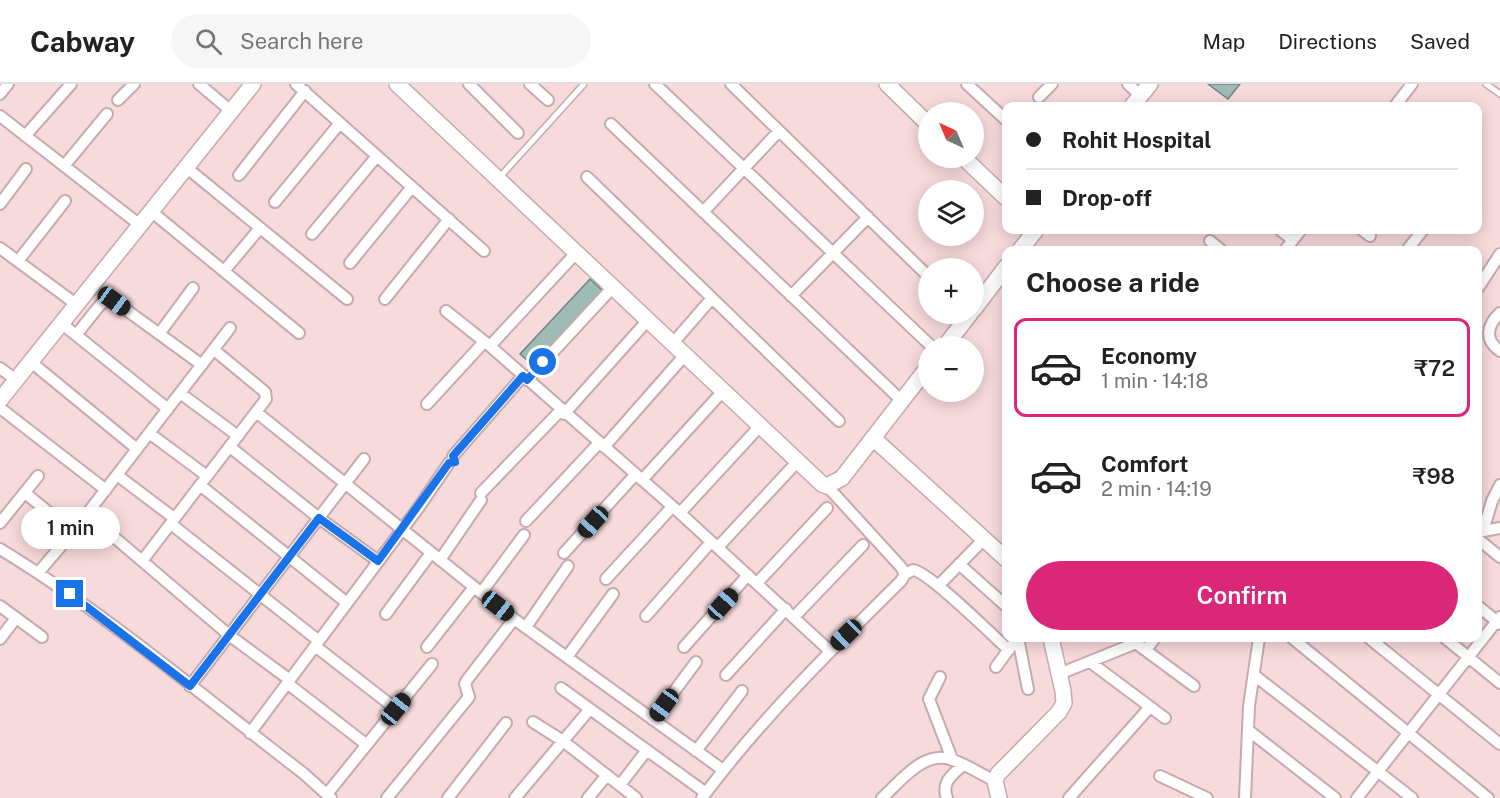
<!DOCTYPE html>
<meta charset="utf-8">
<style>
body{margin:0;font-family:"Public Sans",sans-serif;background:#f6f6f6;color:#222;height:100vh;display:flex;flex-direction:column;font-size:22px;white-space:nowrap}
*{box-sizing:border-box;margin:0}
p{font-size:20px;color:#767676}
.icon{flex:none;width:33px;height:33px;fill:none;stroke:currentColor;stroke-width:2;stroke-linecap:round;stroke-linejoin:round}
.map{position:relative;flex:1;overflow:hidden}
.panel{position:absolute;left:1002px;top:162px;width:480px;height:396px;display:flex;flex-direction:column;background:#fff;border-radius:12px;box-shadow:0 3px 15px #0003}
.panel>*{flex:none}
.hud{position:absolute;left:1002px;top:18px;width:480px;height:132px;border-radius:12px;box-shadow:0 3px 15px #0003;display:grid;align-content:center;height:132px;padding:0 24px;background:#fff}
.needle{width:39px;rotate:316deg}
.controls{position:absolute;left:918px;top:18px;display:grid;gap:12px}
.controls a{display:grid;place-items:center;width:66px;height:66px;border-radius:50%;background:#fff;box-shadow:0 3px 15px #0003;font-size:30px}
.end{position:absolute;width:27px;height:27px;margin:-14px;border:8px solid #1a73e8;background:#fff;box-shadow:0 0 0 3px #fff}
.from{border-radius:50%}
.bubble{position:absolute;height:42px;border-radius:21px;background:#fff;box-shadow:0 3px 15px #0003;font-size:20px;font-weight:600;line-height:42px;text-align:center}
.car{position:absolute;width:18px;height:36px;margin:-18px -9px;border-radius:8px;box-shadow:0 0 4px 2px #0007;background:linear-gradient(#222 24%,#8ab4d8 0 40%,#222 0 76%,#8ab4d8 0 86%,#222 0)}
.hud b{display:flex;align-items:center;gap:21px;height:57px;font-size:22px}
.hud b+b{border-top:2px solid #e0e0e0}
.hud i{width:15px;height:15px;background:#222}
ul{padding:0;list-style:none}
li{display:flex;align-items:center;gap:18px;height:99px;margin:0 12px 9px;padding:0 12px;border:3px solid transparent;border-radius:12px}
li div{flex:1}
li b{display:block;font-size:22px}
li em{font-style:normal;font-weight:600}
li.active{border-color:#db2777}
li>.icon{width:54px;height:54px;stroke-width:1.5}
h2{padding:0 24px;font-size:27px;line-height:72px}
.button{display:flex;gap:12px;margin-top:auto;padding:12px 24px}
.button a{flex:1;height:69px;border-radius:36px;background:#db2777;color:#fff;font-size:24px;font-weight:600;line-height:69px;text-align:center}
header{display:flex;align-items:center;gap:36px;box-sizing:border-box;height:84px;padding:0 30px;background:#fff;border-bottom:2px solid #e0e0e0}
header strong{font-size:28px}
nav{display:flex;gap:33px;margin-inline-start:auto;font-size:21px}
.search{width:420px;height:54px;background:#f6f6f6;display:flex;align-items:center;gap:15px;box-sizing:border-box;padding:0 21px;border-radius:33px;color:#767676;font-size:22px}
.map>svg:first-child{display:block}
.building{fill:#9ebbb5;stroke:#6c8782;stroke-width:1.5}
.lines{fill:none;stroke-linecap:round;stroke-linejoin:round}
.lane-casing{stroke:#c6aaac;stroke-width:8}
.street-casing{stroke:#c6aaac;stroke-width:14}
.secondary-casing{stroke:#c6aaac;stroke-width:18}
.lane{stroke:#fff;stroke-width:5}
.street{stroke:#fff;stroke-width:10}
.secondary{stroke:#fff;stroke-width:15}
.route{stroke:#1a73e8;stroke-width:8}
</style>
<header>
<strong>Cabway</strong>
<div class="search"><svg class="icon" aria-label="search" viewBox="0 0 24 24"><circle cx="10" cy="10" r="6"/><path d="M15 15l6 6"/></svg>Search here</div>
<nav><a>Map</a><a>Directions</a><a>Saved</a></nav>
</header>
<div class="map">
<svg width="1500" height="714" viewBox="0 0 1500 714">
<rect width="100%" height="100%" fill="#f7dadc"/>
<!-- building -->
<path class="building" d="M 1208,0 L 1240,0 L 1228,15 Z
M 590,195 L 605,209 L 536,284 L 520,270 Z"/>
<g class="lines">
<defs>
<path id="lane" d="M 1486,0 L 1500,10
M 499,94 L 584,0"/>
<path id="street" d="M 199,0 L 231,27
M 296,0 L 484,167
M 469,0 L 518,49
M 530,0 L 548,16
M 655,0 L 931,262
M 731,0 L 928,192
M 967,0 L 1006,36
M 1128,0 L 1141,12
M 0,10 L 8,0
M 1039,13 L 1052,0
M 118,16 L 134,0
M 1395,22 L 1412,0
M 0,32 L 140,141
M 611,40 L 902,317
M 25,52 L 71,0
M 64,82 L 107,30
M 187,84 L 347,215
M 239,91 L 305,7
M 587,93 L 839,337
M 275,118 L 340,39
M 0,120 L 26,85
M 152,128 L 299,249
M 703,128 L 779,47
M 1280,146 L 1293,156
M 1362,146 L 1370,152
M 312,150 L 377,72
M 1210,157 L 1221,166
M 0,164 L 76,220
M 1285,166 L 1301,146
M 1407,166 L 1423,146
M 18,177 L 65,117
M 350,179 L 412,103
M 224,187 L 260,144
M 1478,204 L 1500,170
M 791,212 L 868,133
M 385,215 L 449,135
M 446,227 L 490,262 L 680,429 L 830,567
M 1500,229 C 1487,241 1484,256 1500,267
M 61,239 L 168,325
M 159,250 L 193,204
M 76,251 L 100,221 L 108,215 L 114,217 L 202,281
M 673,259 L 712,214
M 490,262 L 576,169
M 31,278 L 137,365
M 0,284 L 16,296
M 527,296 L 613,203
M 180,309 L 238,352
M 427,320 L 484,258
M 0,324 L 106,406
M 256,328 L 514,535 L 723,686
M 564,330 L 648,236
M 149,349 L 207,392
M 230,363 L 319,434 L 378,477
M 604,363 L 685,271
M 453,372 L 523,292
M 117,391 L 174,434
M 642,396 L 723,307
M 200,401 L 347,519
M 827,402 L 901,483 L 905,490
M 25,409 L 73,448
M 481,409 L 561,326
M 680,429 L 760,342
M 87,430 L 229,551 L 290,596
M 526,437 L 599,359
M 0,439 L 38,392
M 171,440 L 319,557
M 1483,447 L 1492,417 L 1500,401
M 1478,448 L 1500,444
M 1478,455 L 1500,473
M 718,463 L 798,377
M 0,465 C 107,530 204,613 303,689 L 331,714
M 564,469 L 635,391
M 440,476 L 481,416
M 142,477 L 266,315 L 265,308 L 214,266
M 959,480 L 1006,522
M 38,489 L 73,448 L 230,244
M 606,495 L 672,423
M 757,499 L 827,424
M 938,502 L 984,455
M 481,509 L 524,451
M 0,522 L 42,553
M 1478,522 L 1500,540
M 386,530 L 431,469
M 646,532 L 711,458
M 794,533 L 863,461
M 526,543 L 568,482
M 1018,554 L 1028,605
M 1129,554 L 1194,602
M 1292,554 L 1488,714
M 1369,554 L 1500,660
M 1445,554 L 1500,599
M 0,555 L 16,534
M 315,562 L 396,625
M 427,563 L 474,503
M 684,563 L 748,491
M 1146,566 L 1155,554
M 567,573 L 613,510
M 1090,578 L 1165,634
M 996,583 L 1012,561
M 1059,590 L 1136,559
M 726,591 L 786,525
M 1254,591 L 1412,714
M 940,593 L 929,615 L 952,675
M 287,599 L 367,661
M 190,602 L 364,375
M 561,604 L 706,709
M 653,636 L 696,578
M 533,638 L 563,657 L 636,714
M 1248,646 L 1335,714
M 250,649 L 419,423 L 449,379
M 696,667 L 742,607
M 1160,692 L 1207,714
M 620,701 L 647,666
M 327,710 L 432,580
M 387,714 L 469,613 L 465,600 L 467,596 L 514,535
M 448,714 L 506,639
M 515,714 L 590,625
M 588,714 L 607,691
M 702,714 C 761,635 831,566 901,497 L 905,490 L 913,486 C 928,487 993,552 1009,566
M 882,714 C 901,697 924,665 953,676 C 967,681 981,690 995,697
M 947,714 C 941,698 952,691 963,681
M 1069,714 L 1150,623
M 1245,714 L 1249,622 L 1259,554
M 1357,714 L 1500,533"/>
<path id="secondary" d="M 397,0 L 822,400 L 827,402 L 842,394 L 928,283
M 887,0 L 928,40
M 1132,22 L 1150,0
M 964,74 L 1006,114
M 1020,166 L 1036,146
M 974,225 L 1006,183
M 945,262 L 970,230
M 0,316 L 253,0
M 873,354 L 1006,475
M 999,714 L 995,697 L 998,690 L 1059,628 L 1064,619 L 1063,607 L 1051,554"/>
</defs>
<!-- lane casing -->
<use href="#lane" class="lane-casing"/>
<!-- street casing -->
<use href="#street" class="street-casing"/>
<!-- secondary casing -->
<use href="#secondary" class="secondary-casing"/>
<!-- lane -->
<use href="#lane" class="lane"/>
<!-- street -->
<use href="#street" class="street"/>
<!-- secondary -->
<use href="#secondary" class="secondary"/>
</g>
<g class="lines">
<!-- route -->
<path class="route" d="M 70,510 L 190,602 L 319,434 L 378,477 L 449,379 L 455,378 L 453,372 L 523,292 L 527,296 L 543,278"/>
</g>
</svg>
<div class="controls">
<a><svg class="needle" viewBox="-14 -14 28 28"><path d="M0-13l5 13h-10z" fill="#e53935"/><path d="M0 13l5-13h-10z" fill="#767676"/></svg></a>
<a><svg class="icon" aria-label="layers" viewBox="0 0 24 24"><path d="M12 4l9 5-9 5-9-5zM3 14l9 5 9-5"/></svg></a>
<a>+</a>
<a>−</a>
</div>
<i class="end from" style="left:543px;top:278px"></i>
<i class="end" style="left:70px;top:510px"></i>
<div class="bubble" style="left:21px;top:423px;width:99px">1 min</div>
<i class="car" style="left:114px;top:217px;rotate:126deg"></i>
<i class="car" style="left:593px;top:438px;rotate:222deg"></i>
<i class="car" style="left:723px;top:520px;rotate:42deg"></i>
<i class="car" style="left:498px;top:522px;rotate:128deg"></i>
<i class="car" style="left:846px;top:551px;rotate:226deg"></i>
<i class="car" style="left:664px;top:621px;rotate:216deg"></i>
<i class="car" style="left:396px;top:625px;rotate:39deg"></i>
<div class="hud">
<b><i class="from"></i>Rohit Hospital</b>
<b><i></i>Drop-off</b>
</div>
<section class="panel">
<h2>Choose a ride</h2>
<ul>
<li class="active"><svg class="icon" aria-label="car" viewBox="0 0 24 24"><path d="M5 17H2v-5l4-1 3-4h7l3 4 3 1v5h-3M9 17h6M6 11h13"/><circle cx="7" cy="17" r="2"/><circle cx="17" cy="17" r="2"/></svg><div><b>Economy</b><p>1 min · 14:18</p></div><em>₹72</em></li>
<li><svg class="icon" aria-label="car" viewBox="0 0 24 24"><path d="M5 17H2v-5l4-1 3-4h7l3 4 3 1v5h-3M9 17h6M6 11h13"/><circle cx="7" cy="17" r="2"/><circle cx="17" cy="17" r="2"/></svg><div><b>Comfort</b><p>2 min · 14:19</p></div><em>₹98</em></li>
</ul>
<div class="button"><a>Confirm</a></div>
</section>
</div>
